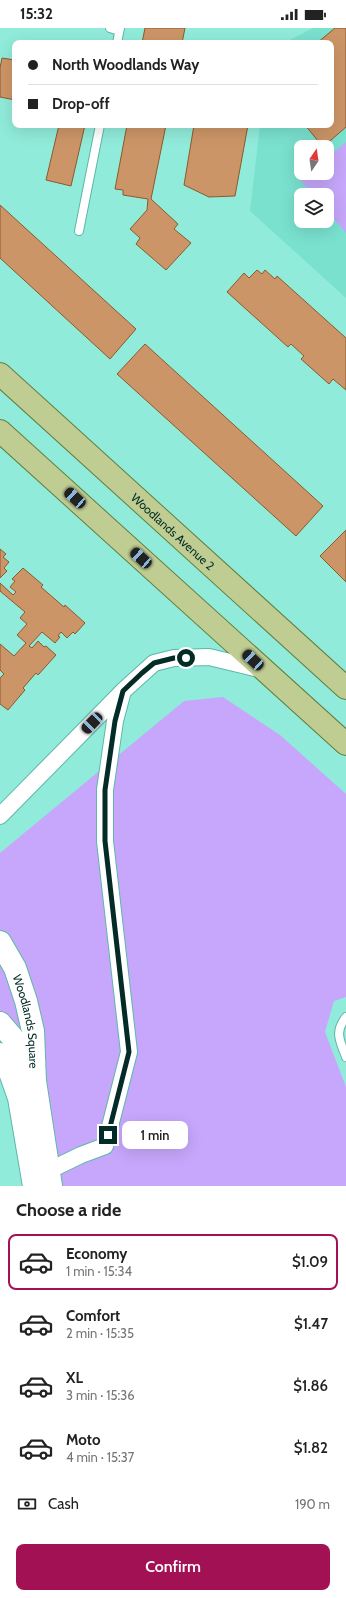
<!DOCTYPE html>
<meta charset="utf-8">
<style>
body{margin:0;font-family:Cabin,sans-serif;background:#f2f2f2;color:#222;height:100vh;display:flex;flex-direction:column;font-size:15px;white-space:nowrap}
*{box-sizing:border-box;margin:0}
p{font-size:13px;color:#767676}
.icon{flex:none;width:22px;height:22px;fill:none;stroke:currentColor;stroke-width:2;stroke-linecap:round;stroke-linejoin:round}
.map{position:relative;height:1158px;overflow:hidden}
.sheet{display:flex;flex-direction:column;background:#fff;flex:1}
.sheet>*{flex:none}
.banner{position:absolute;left:12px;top:12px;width:322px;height:88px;border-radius:8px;box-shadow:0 4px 16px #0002;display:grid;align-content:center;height:88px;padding:0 16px;background:#fff}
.needle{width:26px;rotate:13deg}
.tools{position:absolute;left:294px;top:112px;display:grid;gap:8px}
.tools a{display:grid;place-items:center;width:40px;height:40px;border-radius:8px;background:#fff;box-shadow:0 4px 16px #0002;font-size:20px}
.end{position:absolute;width:18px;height:18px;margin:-9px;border:5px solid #032c26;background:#fff;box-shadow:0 0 0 2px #fff}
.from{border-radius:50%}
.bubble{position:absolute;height:28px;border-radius:8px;background:#fff;box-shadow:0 4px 16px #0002;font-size:13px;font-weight:600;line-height:28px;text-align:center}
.car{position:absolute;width:12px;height:24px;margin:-12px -6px;border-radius:5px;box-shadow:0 0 3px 1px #0007;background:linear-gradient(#222 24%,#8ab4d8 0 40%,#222 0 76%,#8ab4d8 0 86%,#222 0)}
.banner b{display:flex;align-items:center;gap:14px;height:38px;font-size:15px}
.banner b+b{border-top:1px solid #e0e0e0}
.banner i{width:10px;height:10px;background:#222}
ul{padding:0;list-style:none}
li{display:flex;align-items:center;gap:12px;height:56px;margin:0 8px 6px;padding:0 8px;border:2px solid transparent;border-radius:8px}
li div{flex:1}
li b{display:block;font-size:15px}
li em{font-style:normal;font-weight:600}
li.on{border-color:#a31155}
li>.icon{width:36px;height:36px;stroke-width:1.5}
h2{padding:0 16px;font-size:18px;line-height:48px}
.pay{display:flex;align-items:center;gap:10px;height:44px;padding:0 16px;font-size:15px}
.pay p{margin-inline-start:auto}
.cta{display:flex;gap:8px;margin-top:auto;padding:8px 16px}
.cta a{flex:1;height:46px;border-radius:8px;background:#a31155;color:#fff;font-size:16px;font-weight:600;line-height:46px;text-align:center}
.status{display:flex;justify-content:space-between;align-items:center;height:28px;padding:0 20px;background:#fff;direction:ltr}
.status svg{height:11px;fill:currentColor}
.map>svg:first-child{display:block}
.built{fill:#7ae1cf;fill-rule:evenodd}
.green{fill:#c6a7fb}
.building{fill:#cc9567;stroke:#8c592b}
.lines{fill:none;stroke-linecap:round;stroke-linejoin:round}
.lane-casing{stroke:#5db7a7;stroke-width:10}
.street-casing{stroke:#5db7a7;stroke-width:18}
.secondary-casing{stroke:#5db7a7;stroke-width:24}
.primary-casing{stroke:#627f3d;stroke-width:24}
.lane{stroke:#fff;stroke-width:8}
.street{stroke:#fff;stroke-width:16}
.secondary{stroke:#fff;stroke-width:22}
.primary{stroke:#bfcd92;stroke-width:22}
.route{stroke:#032c26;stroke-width:5}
.labels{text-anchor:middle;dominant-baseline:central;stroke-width:3;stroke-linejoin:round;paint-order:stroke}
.street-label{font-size:12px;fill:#032c26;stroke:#e6fff9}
</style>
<div class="status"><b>15:32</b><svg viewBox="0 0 49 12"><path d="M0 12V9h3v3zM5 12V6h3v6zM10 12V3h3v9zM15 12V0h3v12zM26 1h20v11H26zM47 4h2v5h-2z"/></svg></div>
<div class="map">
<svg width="346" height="1158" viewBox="0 0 346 1158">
<rect width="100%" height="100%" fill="#91ebda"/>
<!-- built -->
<path class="built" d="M 313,0 L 346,0 L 346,270 L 250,183 L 260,97 L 331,97 L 331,15 L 284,15 ZM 301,119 L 327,119 L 327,145 L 301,145 ZM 301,167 L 327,167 L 327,193 L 301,193 Z"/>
<!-- green -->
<path class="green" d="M 346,114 L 346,205 L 327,183 L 327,167 L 313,167 L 301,153 L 310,145 L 327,145 L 327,130 Z
M 223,669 L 280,707 L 346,766 L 346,969 L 334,973 L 325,1004 L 346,1059 L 346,1158 L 63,1158 L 39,1021 L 0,984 L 0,825 L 184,673 Z"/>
<!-- building -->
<path class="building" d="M 145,0 L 185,0 L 182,15 L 142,15 Z
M 335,0 L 346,0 L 346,99 L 323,119 L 305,97 L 331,97 L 331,15 L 317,15 Z
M 2,30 L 15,32 L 15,72 L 0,69 L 0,40 Z
M 59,97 L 85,97 L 71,158 L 46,152 Z
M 127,97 L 166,97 L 151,171 L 178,196 L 174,201 L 191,215 L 166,242 L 136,216 L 140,210 L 130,201 L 147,182 L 148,171 L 123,167 L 123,162 L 115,161 Z
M 194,97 L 248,97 L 235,168 L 209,169 L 184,157 Z
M 0,177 L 136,301 L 110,331 L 0,230 Z
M 257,242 L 262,246 L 265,242 L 275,251 L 277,248 L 346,310 L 346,362 L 333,351 L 329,356 L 301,331 L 304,328 L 291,316 L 288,319 L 227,264 L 244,245 L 249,250 Z
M 145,316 L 323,478 L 296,508 L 117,346 Z
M 346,502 L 346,554 L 320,528 Z
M 0,521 L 6,526 L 3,529 L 9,534 L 4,540 L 7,543 L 0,550 Z
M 23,540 L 43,557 L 41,559 L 64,579 L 65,577 L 85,595 L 75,606 L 73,604 L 67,610 L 61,604 L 58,608 L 60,609 L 55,615 L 42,604 L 29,618 L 32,620 L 38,613 L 44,619 L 46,618 L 56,627 L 38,647 L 36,645 L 23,660 L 25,662 L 8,682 L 0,676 L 0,650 L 4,646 L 0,642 L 0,616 L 14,628 L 26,615 L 17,607 L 27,596 L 20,590 L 25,584 L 0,563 L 0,555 L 13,567 L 16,564 L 10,559 L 15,553 L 12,551 Z"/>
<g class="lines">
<defs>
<path id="lane" d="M 110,0 L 119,3
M 117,15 L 120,0
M 79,203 L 100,97
M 346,989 C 334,1004 340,1013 346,1029"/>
<path id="street" d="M 0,788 L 123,663 L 154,635 L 174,630 L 209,629 L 263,642
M 48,1143 L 81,1127 L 105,1118 L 129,1024 L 105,813 L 105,762 L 115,693 L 123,663"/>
<g id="secondary">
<path id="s1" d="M 0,914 L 15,940 L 26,973 L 33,1003 L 35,1053 L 51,1158"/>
<path d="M 0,995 L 12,1009 L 32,1047"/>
<path d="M 0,1026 L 7,1036 L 19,1070 L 34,1158"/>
</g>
<g id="primary">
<path id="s2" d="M 0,346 L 346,660"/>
<path d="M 0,403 L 346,716"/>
</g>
</defs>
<!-- lane casing -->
<use href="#lane" class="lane-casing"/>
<!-- street casing -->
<use href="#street" class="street-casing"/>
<!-- secondary casing -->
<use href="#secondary" class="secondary-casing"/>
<!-- primary casing -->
<use href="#primary" class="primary-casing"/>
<!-- lane -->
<use href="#lane" class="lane"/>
<!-- street -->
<use href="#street" class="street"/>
<!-- secondary -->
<use href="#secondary" class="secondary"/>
<!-- primary -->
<use href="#primary" class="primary"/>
</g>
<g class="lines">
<!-- route -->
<path class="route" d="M 108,1107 L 129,1024 L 105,813 L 105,762 L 115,693 L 123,663 L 142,645 L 154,635 L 174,630 L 186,630"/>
</g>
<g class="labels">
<!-- street labels -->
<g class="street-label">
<text stroke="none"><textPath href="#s2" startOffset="234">Woodlands Avenue 2</textPath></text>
<text stroke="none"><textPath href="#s1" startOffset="85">Woodlands Square</textPath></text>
</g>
</g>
</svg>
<div class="tools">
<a><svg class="needle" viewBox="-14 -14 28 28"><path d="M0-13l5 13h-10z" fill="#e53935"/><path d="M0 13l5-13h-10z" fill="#767676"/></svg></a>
<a><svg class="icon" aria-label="layers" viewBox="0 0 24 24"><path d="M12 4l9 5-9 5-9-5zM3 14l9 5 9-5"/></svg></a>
</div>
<i class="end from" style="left:186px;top:630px"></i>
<i class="end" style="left:108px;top:1107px"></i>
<div class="bubble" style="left:122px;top:1093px;width:66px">1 min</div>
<i class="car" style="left:75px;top:470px;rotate:312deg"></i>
<i class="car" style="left:141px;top:530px;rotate:312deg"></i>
<i class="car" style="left:253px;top:632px;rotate:313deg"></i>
<i class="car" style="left:92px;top:695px;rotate:224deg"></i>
<div class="banner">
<b><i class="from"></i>North Woodlands Way</b>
<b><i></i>Drop-off</b>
</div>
</div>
<section class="sheet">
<h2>Choose a ride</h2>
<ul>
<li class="on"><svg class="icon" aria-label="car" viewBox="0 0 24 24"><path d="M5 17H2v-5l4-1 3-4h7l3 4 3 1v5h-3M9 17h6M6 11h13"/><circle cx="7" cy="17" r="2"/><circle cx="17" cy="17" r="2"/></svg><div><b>Economy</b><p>1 min · 15:34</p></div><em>$1.09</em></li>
<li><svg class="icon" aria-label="car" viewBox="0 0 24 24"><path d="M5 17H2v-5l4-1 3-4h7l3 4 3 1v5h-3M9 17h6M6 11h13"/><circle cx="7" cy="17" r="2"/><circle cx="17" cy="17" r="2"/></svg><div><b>Comfort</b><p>2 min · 15:35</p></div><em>$1.47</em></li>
<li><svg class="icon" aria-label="car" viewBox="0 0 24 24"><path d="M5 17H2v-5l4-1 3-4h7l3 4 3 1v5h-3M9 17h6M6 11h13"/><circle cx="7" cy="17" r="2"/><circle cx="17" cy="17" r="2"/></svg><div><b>XL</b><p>3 min · 15:36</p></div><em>$1.86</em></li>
<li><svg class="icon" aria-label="car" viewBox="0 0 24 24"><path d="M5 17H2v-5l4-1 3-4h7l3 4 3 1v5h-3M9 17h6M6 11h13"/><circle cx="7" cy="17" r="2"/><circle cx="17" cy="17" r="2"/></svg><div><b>Moto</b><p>4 min · 15:37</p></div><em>$1.82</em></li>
</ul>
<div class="pay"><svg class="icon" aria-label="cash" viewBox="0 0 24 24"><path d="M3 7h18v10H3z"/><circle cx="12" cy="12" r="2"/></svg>Cash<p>190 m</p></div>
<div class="cta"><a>Confirm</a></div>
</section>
